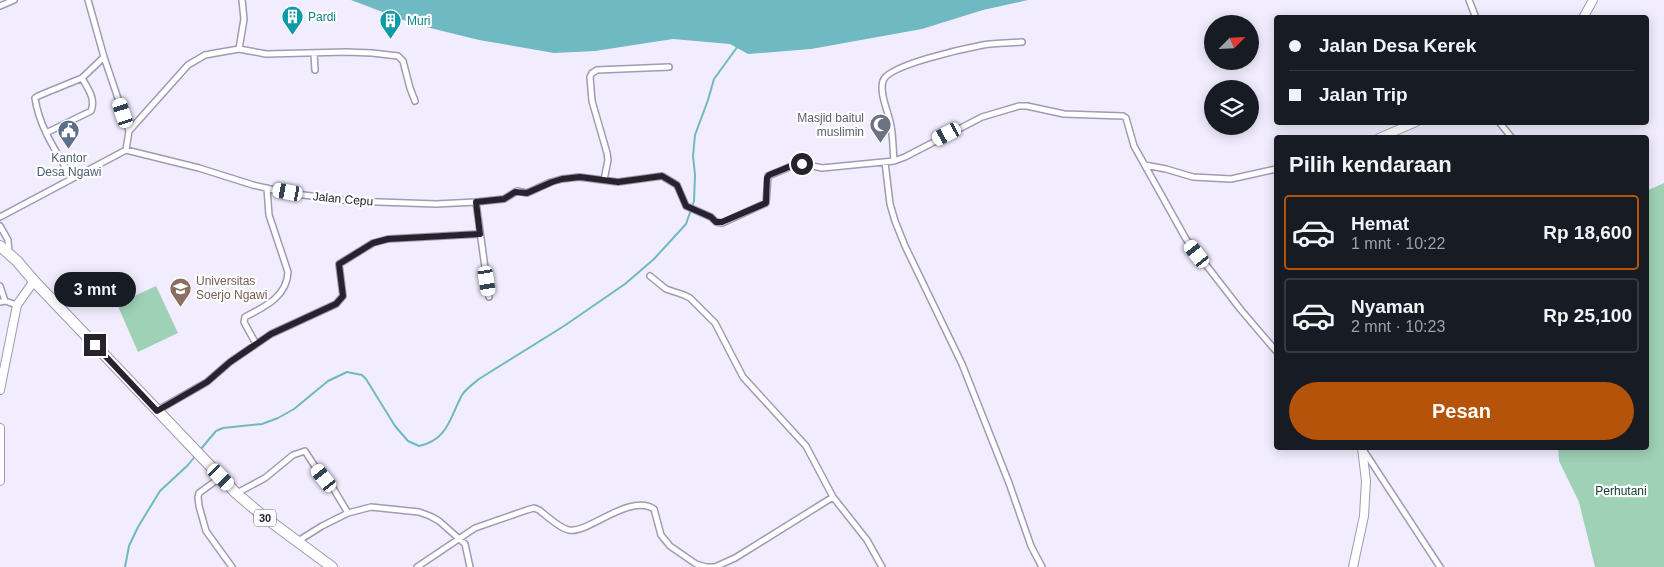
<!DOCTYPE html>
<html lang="id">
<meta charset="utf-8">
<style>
body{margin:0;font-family:Helvetica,sans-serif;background:#20242c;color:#f1f3f6;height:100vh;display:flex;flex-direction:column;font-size:19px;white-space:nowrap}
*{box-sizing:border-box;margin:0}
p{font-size:16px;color:#9ea1a6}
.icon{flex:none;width:28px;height:28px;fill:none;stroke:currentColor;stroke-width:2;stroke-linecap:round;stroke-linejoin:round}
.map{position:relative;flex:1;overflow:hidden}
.side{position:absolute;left:1274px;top:135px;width:375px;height:315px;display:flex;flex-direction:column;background:#171b24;border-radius:5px;box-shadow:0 2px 12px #0003}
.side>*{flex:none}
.banner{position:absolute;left:1274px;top:15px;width:375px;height:110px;border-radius:5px;box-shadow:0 2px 12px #0003;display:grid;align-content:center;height:110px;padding:0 15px;background:#171b24}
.needle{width:32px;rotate:66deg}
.tools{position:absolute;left:1204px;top:15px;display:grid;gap:10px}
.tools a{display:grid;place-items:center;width:55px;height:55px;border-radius:50%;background:#171b24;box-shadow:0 2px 12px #0003;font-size:25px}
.end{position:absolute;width:22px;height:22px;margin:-11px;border:6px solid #26232e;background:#fff;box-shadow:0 0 0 2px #fff}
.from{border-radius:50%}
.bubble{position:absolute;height:35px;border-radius:18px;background:#171b24;box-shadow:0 2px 12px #0003;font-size:16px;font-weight:700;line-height:35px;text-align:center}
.car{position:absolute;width:15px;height:30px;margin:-15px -8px;border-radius:6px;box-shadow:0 0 4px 1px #0007;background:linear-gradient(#fff 24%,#345 0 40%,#fff 0 76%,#345 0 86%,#fff 0)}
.banner b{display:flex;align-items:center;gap:18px;height:48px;font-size:19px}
.banner b+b{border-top:1px solid #363941}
.banner i{width:12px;height:12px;background:#f1f3f6}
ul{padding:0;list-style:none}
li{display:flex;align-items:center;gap:15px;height:75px;margin:0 10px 8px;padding:0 5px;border:2px solid #363941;border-radius:5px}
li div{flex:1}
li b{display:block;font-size:19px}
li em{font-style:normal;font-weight:700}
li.current{border-color:#b45309}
li>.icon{width:45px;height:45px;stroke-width:1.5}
h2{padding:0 15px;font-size:22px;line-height:60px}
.cta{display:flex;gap:10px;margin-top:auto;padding:10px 15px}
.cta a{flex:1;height:58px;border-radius:30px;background:#b45309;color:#fff;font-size:20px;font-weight:700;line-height:58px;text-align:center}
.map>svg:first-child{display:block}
.green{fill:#9ed1b6}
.water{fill:#6fb9c2}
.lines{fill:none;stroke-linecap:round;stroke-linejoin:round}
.stream{stroke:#6fb9c2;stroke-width:2}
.street-casing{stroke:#a19ab4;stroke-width:8}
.secondary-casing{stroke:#a19ab4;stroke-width:10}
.highway-casing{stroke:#a19ab4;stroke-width:12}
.street{stroke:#fff;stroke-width:5}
.secondary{stroke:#fff;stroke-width:8}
.highway{stroke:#fff;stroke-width:10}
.route{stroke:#26232e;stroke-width:6}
.labels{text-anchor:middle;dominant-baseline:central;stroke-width:4.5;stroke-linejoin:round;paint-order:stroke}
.shield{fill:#fdfdfd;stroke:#66646c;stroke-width:1}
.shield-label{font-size:11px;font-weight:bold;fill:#26232e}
.culture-label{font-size:12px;fill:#0d838f;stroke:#fdfdfd;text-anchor:start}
.worship-label{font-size:12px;fill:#5b616d;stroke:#fdfdfd;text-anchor:end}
.service-label{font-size:12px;fill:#4e5e75;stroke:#fdfdfd}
.street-label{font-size:12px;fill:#26232e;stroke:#fdfdfd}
.education-label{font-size:12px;fill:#785e54;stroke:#fdfdfd;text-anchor:start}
.park-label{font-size:12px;fill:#13422e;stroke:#fdfdfd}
</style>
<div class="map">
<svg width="1664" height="567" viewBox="0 0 1664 567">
<rect width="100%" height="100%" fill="#f1edfe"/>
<!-- green -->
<path class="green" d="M 1664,183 L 1664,567 L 1595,567 L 1579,502 L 1559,461 L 1558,448 L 1646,448 L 1646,191 Z
M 156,286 L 178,333 L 138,352 L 117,304 Z"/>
<!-- water -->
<path class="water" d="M 351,0 L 1028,0 L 983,10 L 922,29 L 811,49 L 748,54 L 730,44 L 673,39 L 595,51 L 554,53 L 479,40 L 414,24 Z"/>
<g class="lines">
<!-- stream -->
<path class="stream" d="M 200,450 L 216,431 L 223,428 L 262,424 L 278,418 L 294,409 L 328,381 L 347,372 L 362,375 L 366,379 L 395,426 L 408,441 L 419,446 C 448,440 450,417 462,395 C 466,389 473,384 479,379 L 564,326 L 625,284 L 654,259 L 686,224 L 694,201 L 695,175 L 693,156 L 695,135 L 708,100 L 714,79 L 738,46
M 125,567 L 129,546 L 138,527 L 160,491 L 188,465 L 196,455"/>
<defs>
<path id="street" d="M 88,0 L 104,57 L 129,131
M 1469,0 L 1476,18
M 0,6 L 14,0
M 239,49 L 244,19 L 242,0
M 314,54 L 315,70
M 1499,122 L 1512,138
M 46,133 L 91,111 C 96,99 88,89 82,78
M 126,150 L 129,131 L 188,65 L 205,55 L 216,53 L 239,49 L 266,54 L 346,52 L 372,53 L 398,56 L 403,61 L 410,88 L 415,101
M 894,161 C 893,149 893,137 891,126 C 889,113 879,94 883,81 C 887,65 967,48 983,45 C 995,43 1009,43 1022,42
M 885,162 L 890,204 L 895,221 L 905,246 L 962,364 L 1009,483 L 1031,546 L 1042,567
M 1145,165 L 1166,169 L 1193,177 L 1231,179 L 1276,169
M 72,178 C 57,153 39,127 35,98 L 38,96 L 82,78 L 104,57
M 604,180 L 608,160 L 607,153 L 592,101 L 590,77 L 592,73 L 597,70 L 669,67
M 476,202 L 489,297
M 0,217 L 126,150 L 199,168 L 253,185 L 288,193 L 351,201 L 436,204 L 476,202 L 504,199 L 517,191 L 527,193 L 551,182 L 562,179 L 579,177 L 618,182 L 662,176 L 677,185 L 686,206 L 711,217 L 716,222 L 722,223 L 766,203 L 768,176 L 799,163 L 822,168 L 894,161 L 905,157 L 982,117 L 1019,106 L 1027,106 L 1064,114 L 1123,116 L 1126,118 L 1134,146 L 1186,239 L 1241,310 L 1276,351
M 0,226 L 8,240 L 9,253
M 650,276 L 666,289 L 684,295 L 690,298 L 715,323 L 743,377 L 806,446 L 833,497 L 867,540 L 882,567
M 0,286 L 5,301
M 0,302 L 5,301 L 17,305
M 256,344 L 244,322 L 245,317 C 264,307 287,297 288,272 L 269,215 L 267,188
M 158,410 L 207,382 L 230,362 L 271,334 L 336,304 L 343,296 L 339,264 L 373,243 L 388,239 L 479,234
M 1364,451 L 1440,567
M 221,477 L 199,493 L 198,497 L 199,506 L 206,531 L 232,567
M 237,493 L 265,478 L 293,455 L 305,451 L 316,468 L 333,488 L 348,513 L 371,507 L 419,512 L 430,516 L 439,521 L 465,544 L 470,567
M 298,541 L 322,526 L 348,513
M 417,567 L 475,528 L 527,510 L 534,508 L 539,510 C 547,516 559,528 569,530 C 588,534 629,493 654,509 L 661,535 L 670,546 L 696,564 L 706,567 L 715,567 L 735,558 L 833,497"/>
<path id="secondary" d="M 1583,18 L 1593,0
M 1379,138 L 1416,122
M 0,390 L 17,305 L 34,281
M 0,428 L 0,481
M 1353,567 L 1364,516 L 1366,481 L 1362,448"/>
<path id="highway" d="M 0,246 L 17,261 L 34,281 L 236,493 L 263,516 L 332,567"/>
</defs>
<!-- street casing -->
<use href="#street" class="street-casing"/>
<!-- secondary casing -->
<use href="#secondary" class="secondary-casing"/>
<!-- highway casing -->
<use href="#highway" class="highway-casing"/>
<!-- street -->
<use href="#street" class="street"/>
<!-- secondary -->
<use href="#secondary" class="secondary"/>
<!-- highway -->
<use href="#highway" class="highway"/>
</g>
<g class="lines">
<!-- route -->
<path class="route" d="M 95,345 L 157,411 L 207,382 L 230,362 L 271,334 L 336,304 L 343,296 L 339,264 L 373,243 L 388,239 L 480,234 L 476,202 L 504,199 L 515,192 L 527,193 L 552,182 L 562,179 L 580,177 L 618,182 L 662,176 L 677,185 L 686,206 L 711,217 L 716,222 L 722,222 L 766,203 L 767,178 L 769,175 L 796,164 L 802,164"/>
</g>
<!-- icons -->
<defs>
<symbol id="building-pin" viewBox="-11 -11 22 30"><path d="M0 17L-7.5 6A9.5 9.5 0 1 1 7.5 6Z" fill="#0f9aa8" stroke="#fdfdfd"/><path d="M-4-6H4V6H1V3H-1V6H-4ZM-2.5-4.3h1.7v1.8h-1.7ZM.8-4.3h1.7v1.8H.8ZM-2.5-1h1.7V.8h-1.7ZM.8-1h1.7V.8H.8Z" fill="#fff"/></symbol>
<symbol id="mosque-pin" viewBox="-11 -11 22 30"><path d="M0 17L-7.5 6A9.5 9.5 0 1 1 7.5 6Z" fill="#6b7280" stroke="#fdfdfd"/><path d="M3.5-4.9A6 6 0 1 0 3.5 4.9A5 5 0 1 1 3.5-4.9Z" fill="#fff"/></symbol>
<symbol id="civic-pin" viewBox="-11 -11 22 30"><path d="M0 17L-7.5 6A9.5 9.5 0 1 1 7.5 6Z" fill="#5c6f8a" stroke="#fdfdfd"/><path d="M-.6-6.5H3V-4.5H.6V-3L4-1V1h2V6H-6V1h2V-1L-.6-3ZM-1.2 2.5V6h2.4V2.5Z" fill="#fff"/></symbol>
<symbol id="university-pin" viewBox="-11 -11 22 30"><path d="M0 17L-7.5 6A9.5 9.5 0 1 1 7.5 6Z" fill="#8d6e63" stroke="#fdfdfd"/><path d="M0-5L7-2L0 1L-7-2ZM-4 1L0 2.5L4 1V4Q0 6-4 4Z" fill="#fff"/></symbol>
</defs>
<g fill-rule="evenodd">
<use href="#building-pin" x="280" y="4" width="25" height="34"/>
<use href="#building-pin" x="378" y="8" width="25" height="34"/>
<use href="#mosque-pin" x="868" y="112" width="25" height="34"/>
<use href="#civic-pin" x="56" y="118" width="25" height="34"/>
<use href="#university-pin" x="168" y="276" width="25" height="34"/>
</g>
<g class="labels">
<!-- shield labels -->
<rect class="shield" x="254" y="509.5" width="22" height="17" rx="4"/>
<g class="shield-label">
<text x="265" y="518">30</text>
</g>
<!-- culture labels -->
<g class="culture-label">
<text x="308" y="17">Pardi</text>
<text x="407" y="21">Muri</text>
</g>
<!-- worship labels -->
<g class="worship-label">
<text x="864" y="118">Masjid baitul<tspan x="864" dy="14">muslimin</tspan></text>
</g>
<!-- service labels -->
<g class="service-label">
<text x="69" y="158">Kantor<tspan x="69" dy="14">Desa Ngawi</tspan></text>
</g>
<!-- street labels -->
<g class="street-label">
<text transform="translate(343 199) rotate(5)">Jalan Cepu</text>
</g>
<!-- education labels -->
<g class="education-label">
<text x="196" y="281">Universitas<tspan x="196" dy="14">Soerjo Ngawi</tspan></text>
</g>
<!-- park labels -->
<g class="park-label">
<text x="1621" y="491">Perhutani</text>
</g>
</g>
</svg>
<div class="tools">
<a><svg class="needle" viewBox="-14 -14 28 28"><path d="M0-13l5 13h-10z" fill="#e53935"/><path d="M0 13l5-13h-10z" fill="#9ea1a6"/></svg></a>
<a><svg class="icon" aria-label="layers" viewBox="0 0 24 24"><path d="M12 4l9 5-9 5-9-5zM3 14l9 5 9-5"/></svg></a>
</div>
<i class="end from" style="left:802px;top:164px"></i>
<i class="end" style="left:95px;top:345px"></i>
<div class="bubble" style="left:54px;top:272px;width:82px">3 mnt</div>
<i class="car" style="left:123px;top:113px;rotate:342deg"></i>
<i class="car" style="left:947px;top:134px;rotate:242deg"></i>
<i class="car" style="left:288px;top:192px;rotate:280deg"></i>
<i class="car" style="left:1197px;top:254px;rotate:322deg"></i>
<i class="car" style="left:487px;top:281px;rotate:171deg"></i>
<i class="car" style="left:221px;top:477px;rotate:136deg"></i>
<i class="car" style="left:324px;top:478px;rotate:322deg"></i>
<div class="banner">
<b><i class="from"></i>Jalan Desa Kerek</b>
<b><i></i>Jalan Trip</b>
</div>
<section class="side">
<h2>Pilih kendaraan</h2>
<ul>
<li class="current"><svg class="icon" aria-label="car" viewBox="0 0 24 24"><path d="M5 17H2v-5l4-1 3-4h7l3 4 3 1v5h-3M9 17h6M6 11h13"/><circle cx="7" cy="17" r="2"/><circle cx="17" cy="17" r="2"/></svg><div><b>Hemat</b><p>1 mnt · 10:22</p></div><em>Rp 18,600</em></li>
<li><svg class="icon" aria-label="car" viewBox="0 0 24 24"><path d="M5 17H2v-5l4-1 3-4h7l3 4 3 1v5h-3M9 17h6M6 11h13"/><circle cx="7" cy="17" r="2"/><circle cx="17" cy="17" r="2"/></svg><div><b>Nyaman</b><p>2 mnt · 10:23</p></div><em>Rp 25,100</em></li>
</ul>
<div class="cta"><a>Pesan</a></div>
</section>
</div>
